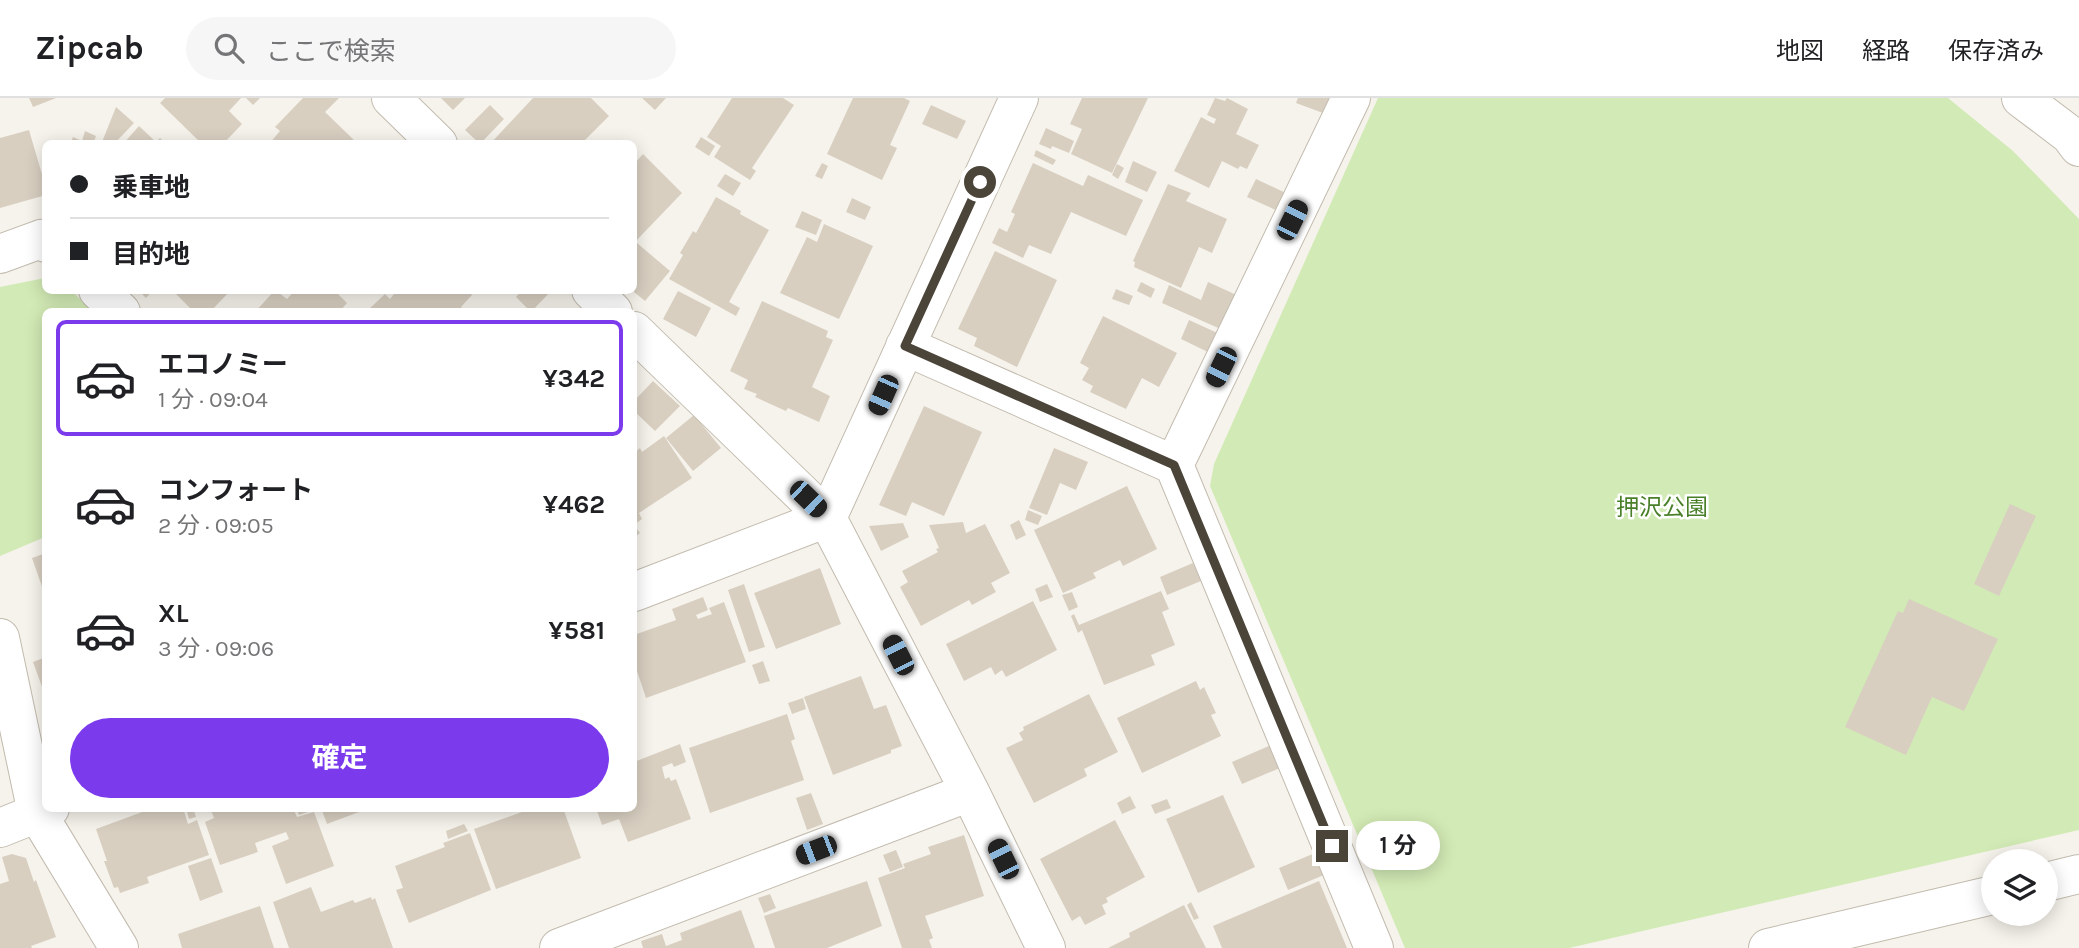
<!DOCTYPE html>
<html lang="ja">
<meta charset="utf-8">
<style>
body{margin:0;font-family:Karla,"Noto Sans JP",sans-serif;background:#f6f6f6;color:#202124;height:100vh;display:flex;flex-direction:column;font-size:26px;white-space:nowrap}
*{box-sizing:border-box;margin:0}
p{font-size:23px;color:#757577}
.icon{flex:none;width:38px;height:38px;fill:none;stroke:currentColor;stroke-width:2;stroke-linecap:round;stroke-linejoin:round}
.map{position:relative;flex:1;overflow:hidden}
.panel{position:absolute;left:42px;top:210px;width:595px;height:504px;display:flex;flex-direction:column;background:#fff;border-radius:10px;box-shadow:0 4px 18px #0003}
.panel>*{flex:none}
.top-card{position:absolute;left:42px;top:42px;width:595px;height:154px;border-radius:10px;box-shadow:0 4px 18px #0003;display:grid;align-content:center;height:154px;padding:0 28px;background:#fff}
.buttons{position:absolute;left:1981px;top:751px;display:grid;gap:14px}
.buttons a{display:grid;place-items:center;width:77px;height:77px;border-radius:50%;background:#fff;box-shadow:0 4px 18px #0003;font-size:35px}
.end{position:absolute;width:32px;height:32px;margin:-16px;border:9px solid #4b4439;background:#fff;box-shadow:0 0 0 4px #fff}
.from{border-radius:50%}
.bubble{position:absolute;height:49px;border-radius:24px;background:#fff;box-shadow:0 4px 18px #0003;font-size:23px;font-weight:700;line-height:49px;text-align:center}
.car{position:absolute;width:21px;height:42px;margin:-21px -10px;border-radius:9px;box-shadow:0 0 5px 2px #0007;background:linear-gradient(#222 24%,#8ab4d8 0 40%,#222 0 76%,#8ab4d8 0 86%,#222 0)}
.top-card b{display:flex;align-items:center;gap:24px;height:66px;font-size:26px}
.top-card b+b{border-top:2px solid #e0e0e0}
.top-card i{width:18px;height:18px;background:#202124}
ul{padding:12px 0 0;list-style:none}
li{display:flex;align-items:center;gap:21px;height:116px;margin:0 14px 10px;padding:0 14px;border:4px solid transparent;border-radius:10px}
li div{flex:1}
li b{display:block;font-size:26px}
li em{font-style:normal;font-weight:700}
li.selected{border-color:#7c3aed}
li>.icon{width:63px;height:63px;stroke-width:1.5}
.cta{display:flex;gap:14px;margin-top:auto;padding:14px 28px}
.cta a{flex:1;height:80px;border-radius:42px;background:#7c3aed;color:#fff;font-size:28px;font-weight:700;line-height:80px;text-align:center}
header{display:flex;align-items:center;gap:42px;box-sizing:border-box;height:98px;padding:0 35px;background:#fff;border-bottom:2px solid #e0e0e0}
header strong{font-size:33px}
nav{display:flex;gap:38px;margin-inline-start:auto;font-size:24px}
.search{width:490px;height:63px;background:#f6f6f6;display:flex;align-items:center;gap:18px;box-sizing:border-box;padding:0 24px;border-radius:38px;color:#757577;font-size:26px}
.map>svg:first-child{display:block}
.green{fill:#d2eab5}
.building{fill:#d8cfc1}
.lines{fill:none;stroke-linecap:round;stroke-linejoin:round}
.minor-casing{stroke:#c2bbae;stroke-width:40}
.tertiary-casing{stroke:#c2bbae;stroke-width:40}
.minor{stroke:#fff;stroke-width:38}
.tertiary{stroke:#fff;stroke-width:38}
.route{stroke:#4b4439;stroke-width:9}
.labels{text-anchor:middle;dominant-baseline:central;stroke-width:5;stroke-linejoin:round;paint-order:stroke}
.park-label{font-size:23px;fill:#4a7f2a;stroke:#fff}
</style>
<header>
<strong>Zipcab</strong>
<div class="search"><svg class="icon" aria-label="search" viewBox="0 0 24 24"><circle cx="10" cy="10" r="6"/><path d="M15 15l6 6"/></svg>ここで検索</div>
<nav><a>地図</a><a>経路</a><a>保存済み</a></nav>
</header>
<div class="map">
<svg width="2079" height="850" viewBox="0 0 2079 850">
<rect width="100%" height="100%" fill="#f6f3ec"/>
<!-- green -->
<path class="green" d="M 1378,0 L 1948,0 L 2013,53 L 2079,121 L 2079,732 L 1569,850 L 1405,850 L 1210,388 L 1214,366 Z
M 45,180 L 46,192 L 71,193 L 94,213 L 46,214 L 45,439 L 0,458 L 0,189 Z"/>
<!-- building -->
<path class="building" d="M 29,0 L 56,0 L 33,9 Z
M 165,0 L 241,0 L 229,13 L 242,26 L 223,46 L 202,46 L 160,5 Z
M 246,0 L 260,0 L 253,7 Z
M 303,0 L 339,0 L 325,14 L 355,43 L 352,46 L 269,46 L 280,33 L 275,29 Z
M 441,0 L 465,0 L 453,12 Z
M 533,0 L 591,0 L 609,18 L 581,46 L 490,46 Z
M 642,0 L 666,0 L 655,12 Z
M 732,0 L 783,0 L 794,7 L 752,70 L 756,73 L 750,82 L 714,59 L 721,48 L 707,39 Z
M 853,0 L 904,0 L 910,3 L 890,47 L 897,50 L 882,82 L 827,56 Z
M 1082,0 L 1148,0 L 1112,75 L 1071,56 L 1082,31 L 1070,26 Z
M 1215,0 L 1225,3 L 1227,0 L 1248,11 L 1236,36 L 1259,47 L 1247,71 L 1240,68 L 1238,71 L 1222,63 L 1209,90 L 1174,73 L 1201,19 L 1214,26 L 1216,21 L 1207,17 Z
M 1298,0 L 1329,0 L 1323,15 L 1296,5 Z
M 490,7 L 504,21 L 480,46 L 465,32 Z
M 931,7 L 966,23 L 957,41 L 922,26 Z
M 116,9 L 134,25 L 114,46 L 104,46 L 102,44 Z
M 139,28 L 156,44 L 160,40 L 166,46 L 123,46 Z
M 1046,30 L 1074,43 L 1069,55 L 1052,48 L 1051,51 L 1039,46 Z
M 29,32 L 46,90 L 46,97 L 0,110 L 0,40 Z
M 85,33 L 96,38 L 93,46 L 70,46 L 73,39 L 82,43 Z
M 701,39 L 715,48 L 709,58 L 695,49 Z
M 1036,52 L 1056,62 L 1053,67 L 1034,58 Z
M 643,56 L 682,95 L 634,145 L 634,66 Z
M 1133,63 L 1157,74 L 1147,94 L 1125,84 Z
M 822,65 L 828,68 L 822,81 L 815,78 Z
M 1033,65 L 1083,88 L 1088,77 L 1143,102 L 1126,138 L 1071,114 L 1051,156 L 1029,147 L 1023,160 L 992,145 L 999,130 L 1007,134 L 1015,116 L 1011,114 Z
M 1117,66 L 1124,70 L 1118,81 L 1112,77 Z
M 725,76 L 741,85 L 733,98 L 717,88 Z
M 1256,81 L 1288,96 L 1280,114 L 1247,99 Z
M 1168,86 L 1191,95 L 1186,103 L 1227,121 L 1212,155 L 1199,149 L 1181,190 L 1134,169 L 1135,164 L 1133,163 Z
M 716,99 L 741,113 L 740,116 L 769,132 L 729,204 L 740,210 L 736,218 L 669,181 L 683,157 L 680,155 L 693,133 L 696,135 Z
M 852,100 L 871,109 L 865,122 L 846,114 Z
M 802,113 L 822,122 L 816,137 L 795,129 Z
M 824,126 L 873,148 L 839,221 L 780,195 L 807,139 L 817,144 Z
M 637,145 L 670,173 L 645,203 L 634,194 L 634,149 Z
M 995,153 L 1057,182 L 1017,269 L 974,248 L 977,240 L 958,231 Z
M 1141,184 L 1155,191 L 1151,200 L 1137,193 Z
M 1208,184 L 1241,199 L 1225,233 L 1162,205 L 1169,187 L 1201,202 Z
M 1116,191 L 1133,198 L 1129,207 L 1112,201 Z
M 138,192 L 153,192 L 146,200 Z
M 172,192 L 231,192 L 210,214 L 194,214 Z
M 275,192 L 287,201 L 295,192 L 334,192 L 347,205 L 339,214 L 255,214 Z
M 397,192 L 468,192 L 472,197 L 461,209 L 465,212 L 463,214 L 370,214 L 368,212 L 385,196 L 390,201 Z
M 522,192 L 552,192 L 531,214 L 516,199 Z
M 678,193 L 711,210 L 696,239 L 663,221 Z
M 762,203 L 828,233 L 826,239 L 833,242 L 812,289 L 830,298 L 819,324 L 788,310 L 786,313 L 755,299 L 757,296 L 744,291 L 748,282 L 730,273 Z
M 1103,218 L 1177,255 L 1159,289 L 1142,280 L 1126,311 L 1090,294 L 1093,288 L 1082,282 L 1089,270 L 1080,265 Z
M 1189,222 L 1224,238 L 1214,257 L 1181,241 Z
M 653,283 L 680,308 L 655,333 L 634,313 L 634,303 Z
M 924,308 L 982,334 L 944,418 L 912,404 L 906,418 L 879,407 Z
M 694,317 L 721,350 L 693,373 L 666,340 Z
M 664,338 L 692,380 L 639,415 L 642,421 L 634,427 L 640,435 L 634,440 L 634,355 L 640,350 L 642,354 Z
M 1054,350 L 1088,364 L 1076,392 L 1060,385 L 1047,417 L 1029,410 Z
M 1127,388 L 1157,451 L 1123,468 L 1120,462 L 1093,475 L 1096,480 L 1063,495 L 1034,432 Z
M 2010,406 L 2036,418 L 1999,498 L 1974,486 Z
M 1028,412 L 1042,418 L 1038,427 L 1025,422 Z
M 1019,422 L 1026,437 L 1016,442 L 1010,427 Z
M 963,424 L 966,435 L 985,426 L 1010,475 L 991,485 L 996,494 L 972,507 L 969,502 L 921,528 L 900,489 L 908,484 L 902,473 L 938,454 L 936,451 L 939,450 L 929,427 Z
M 903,425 L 909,439 L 881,453 L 869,428 Z
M 46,455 L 46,497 L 45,497 L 32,460 Z
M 1193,465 L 1201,483 L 1167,497 L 1160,479 Z
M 820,470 L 841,526 L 776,551 L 754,495 Z
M 744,486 L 765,549 L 749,554 L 728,492 Z
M 1047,486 L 1053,499 L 1040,504 L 1035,491 Z
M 1161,493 L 1169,511 L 1162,514 L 1175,547 L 1151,557 L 1155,567 L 1104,587 L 1082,532 L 1078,535 L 1071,518 L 1074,516 L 1079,527 Z
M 1072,494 L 1078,509 L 1069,513 L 1062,497 Z
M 703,499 L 708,512 L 696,517 L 698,521 L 712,516 L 709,510 L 724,504 L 746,564 L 646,600 L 634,564 L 634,537 L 676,522 L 672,511 Z
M 1909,501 L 1998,541 L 1964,613 L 1932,599 L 1906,657 L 1845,629 L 1898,513 L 1903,515 Z
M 1033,503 L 1057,552 L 1006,579 L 1002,572 L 995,577 L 991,569 L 964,583 L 946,546 Z
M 46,559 L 46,597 L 45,597 L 33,564 Z
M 763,563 L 770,583 L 759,586 L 752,567 Z
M 861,578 L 874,611 L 886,607 L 902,648 L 891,652 L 891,655 L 833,677 L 804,599 Z
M 1196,583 L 1200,592 L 1204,589 L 1216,615 L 1211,617 L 1221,638 L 1142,675 L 1117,620 Z
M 1089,596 L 1118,654 L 1084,671 L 1087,678 L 1034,705 L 1006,650 L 1023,642 L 1019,635 L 1024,632 L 1023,629 Z
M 803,600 L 806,611 L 792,616 L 788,605 Z
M 787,616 L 795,641 L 791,643 L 804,682 L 710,715 L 689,650 Z
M 680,646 L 686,664 L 674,669 L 672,665 L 662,669 L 665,681 L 669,679 L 671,683 L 676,681 L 691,721 L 628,744 L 619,721 L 602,727 L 596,710 L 634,710 L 634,678 L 635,677 L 634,664 Z
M 1271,647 L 1280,670 L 1242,686 L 1232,664 Z
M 811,695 L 823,726 L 807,732 L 796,700 Z
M 1223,697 L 1255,769 L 1198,795 L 1166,721 Z
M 1130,698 L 1136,710 L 1122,716 L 1117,705 Z
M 1167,701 L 1171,710 L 1155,716 L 1151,707 Z
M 153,710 L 183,710 L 188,726 L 197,722 L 209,757 L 147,779 L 149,785 L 120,795 L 118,789 L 114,790 L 104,763 L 107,763 L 96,731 Z
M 186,710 L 193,710 L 196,719 L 189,721 Z
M 210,710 L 293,710 L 297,719 L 314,714 L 334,768 L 286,786 L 272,748 L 289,741 L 286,734 L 255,745 L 258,754 L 220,767 L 205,724 L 214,720 Z
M 296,710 L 317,710 L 317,711 L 299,717 Z
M 321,710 L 367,710 L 367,711 L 327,726 Z
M 533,710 L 563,710 L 581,760 L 496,791 L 474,731 Z
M 1115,722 L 1145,779 L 1106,800 L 1108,804 L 1102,807 L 1106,816 L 1085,827 L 1080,818 L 1072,823 L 1040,761 Z
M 464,726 L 468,733 L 448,741 L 446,733 Z
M 470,735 L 491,792 L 409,825 L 396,792 L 403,790 L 395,768 L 445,749 L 443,745 Z
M 964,737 L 984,798 L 925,818 L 933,840 L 929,842 L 932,850 L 902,850 L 878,780 L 905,770 L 903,766 L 931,756 L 928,749 Z
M 896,752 L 903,769 L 890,774 L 883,757 Z
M 1315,755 L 1324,777 L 1288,792 L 1279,770 Z
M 12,756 L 26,760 L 34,784 L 36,782 L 56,839 L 31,848 L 32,850 L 0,850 L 0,786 L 9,783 L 2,759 Z
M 211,760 L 223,794 L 200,803 L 188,768 Z
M 867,783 L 882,828 L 827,850 L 775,850 L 764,818 Z
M 1319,783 L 1347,850 L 1222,850 L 1213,828 Z
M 311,789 L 321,814 L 353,802 L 355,805 L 371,799 L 372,802 L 375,800 L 393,850 L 289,850 L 273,804 Z
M 770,796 L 776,810 L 764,815 L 758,800 Z
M 1191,804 L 1199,820 L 1194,822 L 1187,807 Z
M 1184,807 L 1206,850 L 1108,850 L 1130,839 L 1129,835 Z
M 260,808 L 274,850 L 182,850 L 178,836 Z
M 741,812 L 755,850 L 643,850 L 641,843 L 662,836 L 666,848 L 682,842 L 680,835 Z"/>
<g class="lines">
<defs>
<path id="minor" d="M 391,0 L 438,46
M 2021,0 L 2070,37 L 2079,49
M 0,156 L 41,141 L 46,145
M 98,192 L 121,214
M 591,192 L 613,214
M 634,233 L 827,420 L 970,694 L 1046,850
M 905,248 L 1174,367 L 1374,850
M 1174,367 L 1351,0
M 634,494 L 827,420 L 1019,0
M 0,540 L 37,715 L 119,850
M 0,730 L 50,710
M 559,850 L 970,694"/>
<path id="tertiary" d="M 2046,784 L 2079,776
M 1768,850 L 1993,797"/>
</defs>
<!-- minor casing -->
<use href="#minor" class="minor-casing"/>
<!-- tertiary casing -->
<use href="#tertiary" class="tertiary-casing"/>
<!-- minor -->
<use href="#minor" class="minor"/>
<!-- tertiary -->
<use href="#tertiary" class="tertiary"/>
</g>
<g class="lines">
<!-- route -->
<path class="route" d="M 980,84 L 905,248 L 1174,367 L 1332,748"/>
</g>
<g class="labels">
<!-- park labels -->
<g class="park-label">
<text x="1662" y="409">押沢公園</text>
</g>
</g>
</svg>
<div class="buttons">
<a><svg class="icon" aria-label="layers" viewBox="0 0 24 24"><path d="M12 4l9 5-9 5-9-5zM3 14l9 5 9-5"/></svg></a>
</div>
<i class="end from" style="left:980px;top:84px"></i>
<i class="end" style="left:1332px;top:748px"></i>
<div class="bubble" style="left:1356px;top:723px;width:84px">1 分</div>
<i class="car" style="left:1292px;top:122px;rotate:26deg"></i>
<i class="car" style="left:1221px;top:269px;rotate:206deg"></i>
<i class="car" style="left:883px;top:297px;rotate:204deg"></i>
<i class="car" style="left:808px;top:401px;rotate:134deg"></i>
<i class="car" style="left:898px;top:557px;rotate:333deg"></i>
<i class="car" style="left:816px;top:752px;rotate:249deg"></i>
<i class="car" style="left:1003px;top:761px;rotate:334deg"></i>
<div class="top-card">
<b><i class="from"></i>乗車地</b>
<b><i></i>目的地</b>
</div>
<section class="panel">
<ul>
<li class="selected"><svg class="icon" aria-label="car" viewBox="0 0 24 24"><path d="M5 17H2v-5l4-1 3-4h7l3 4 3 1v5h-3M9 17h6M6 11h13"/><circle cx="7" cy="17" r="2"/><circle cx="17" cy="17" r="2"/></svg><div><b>エコノミー</b><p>1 分 · 09:04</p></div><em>¥342</em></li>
<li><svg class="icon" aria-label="car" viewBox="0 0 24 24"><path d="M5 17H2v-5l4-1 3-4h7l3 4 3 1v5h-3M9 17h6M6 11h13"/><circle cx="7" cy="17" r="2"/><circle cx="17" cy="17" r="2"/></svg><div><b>コンフォート</b><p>2 分 · 09:05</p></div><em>¥462</em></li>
<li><svg class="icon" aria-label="car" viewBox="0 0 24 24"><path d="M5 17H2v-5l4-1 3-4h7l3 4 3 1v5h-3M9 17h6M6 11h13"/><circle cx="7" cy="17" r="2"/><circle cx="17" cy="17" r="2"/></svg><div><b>XL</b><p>3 分 · 09:06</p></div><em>¥581</em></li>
</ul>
<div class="cta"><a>確定</a></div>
</section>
</div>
